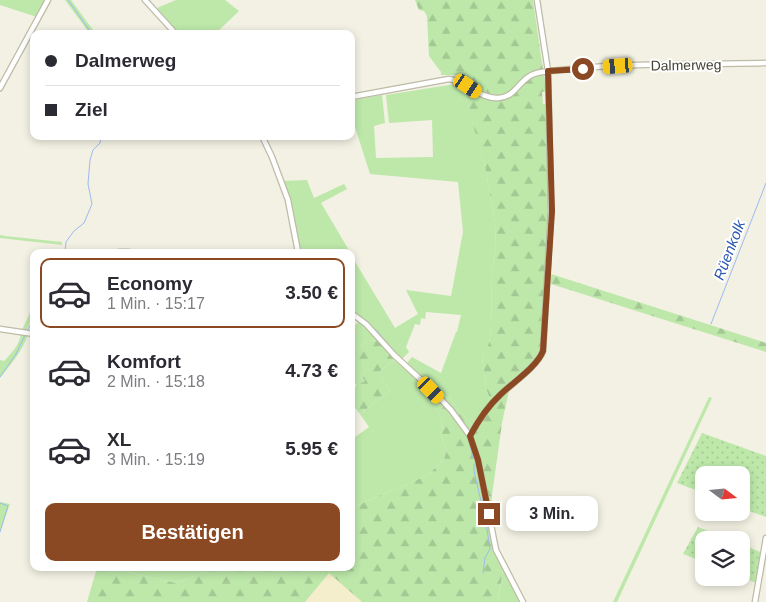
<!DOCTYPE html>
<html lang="de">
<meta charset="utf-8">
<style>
body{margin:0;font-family:Arial,sans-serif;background:#f2f2f3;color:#2b2b33;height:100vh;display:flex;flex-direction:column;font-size:19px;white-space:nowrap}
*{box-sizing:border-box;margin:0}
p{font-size:16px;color:#7c7c81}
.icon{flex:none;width:28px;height:28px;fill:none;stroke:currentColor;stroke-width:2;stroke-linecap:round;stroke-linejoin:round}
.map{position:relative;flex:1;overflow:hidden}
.drawer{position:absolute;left:30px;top:249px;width:325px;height:322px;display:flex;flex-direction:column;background:#fff;border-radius:10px;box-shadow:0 2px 8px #0003}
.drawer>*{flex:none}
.hud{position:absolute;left:30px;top:30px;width:325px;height:110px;border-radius:10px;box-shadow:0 2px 8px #0003;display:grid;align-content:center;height:110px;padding:0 15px;background:#fff}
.needle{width:32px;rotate:106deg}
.fabs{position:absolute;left:695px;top:466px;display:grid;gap:10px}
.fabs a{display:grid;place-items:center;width:55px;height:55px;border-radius:10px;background:#fff;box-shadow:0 2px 8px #0003;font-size:25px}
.end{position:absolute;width:22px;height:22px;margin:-11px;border:6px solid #8a4922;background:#fff;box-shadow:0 0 0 2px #fff}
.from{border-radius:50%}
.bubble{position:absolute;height:35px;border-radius:10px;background:#fff;box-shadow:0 2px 8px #0003;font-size:16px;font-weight:800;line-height:35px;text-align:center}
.car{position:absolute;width:15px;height:30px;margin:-15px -8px;border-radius:6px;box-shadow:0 0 4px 1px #0007;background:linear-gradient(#f5c518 24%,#345 0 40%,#f5c518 0 76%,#345 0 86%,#f5c518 0)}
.hud b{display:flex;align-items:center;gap:18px;height:48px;font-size:19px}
.hud b+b{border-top:1px solid #e1e1e2}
.hud i{width:12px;height:12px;background:#2b2b33}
ul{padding:9px 0 0;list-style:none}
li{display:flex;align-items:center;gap:15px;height:70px;margin:0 10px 8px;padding:0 5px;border:2px solid transparent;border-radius:10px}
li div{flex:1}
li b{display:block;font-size:19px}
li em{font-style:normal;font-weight:800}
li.current{border-color:#8a4922}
li>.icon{width:45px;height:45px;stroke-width:1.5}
.cta{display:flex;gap:10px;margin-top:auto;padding:10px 15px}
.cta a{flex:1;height:58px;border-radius:10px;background:#8a4922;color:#fff;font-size:20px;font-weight:800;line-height:58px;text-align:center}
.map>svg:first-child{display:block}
.commercial{fill:#f5eecd}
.grass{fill:#bde8aa}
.forest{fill:url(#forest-firs)}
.park{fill:url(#park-dots)}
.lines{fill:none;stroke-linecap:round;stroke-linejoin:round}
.stream{stroke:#9dbaf1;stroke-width:1}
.minor-casing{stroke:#bebba6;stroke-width:7}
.minor{stroke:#fff;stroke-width:4.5}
.route{stroke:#8a4922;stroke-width:6}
.labels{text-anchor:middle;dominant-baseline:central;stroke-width:4;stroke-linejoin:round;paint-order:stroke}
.street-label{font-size:14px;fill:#444233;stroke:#fff}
.water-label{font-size:15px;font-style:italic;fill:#2b57b2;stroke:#fff}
</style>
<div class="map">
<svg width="766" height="602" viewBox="0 0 766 602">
<defs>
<pattern id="forest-firs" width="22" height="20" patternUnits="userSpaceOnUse" patternTransform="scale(1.25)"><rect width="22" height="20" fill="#bde8aa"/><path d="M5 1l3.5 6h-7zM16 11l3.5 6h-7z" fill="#a4c893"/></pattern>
<pattern id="park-dots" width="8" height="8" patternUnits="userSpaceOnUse" patternTransform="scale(1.25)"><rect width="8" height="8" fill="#bde8aa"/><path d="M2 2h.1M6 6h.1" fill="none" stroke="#a4c893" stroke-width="1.8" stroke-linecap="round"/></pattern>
</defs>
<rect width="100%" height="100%" fill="#f2f1e3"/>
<!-- commercial -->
<path class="commercial" d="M 329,572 L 353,593 L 362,602 L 305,602 Z"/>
<!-- grass -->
<path class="grass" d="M 0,0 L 46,0 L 37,17 L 0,5 Z
M 65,0 L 71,0 L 96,34 L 90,34 Z
M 176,0 L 225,0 L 239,11 L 215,34 L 180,34 L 157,8 Z
M 455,84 L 463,88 L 485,166 L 495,223 L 496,247 L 492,272 L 491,329 L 489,343 L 482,357 L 486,388 L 491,402 L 481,412 L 472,425 L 450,399 L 428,384 L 406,364 L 412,357 L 441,373 L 456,332 L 457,332 L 461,315 L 426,312 L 425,319 L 421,318 L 420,325 L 415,324 L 406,347 L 409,352 L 401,360 L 376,332 L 351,312 L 351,255 L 395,328 L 418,314 L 406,290 L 451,296 L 463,232 L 458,182 L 370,174 L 355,127 L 354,100 L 382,95 L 385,123 L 374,126 L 376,158 L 433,157 L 432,120 L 389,123 L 386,95 Z
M 307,180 L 314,198 L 344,184 L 347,189 L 321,203 L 350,252 L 299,252 L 282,181 Z
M 0,235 L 5,236 L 62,242 L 62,245 L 0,238 Z
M 34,304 L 34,313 L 26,331 L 22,330 Z
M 359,322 L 379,340 L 368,341 L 351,351 L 351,328 Z
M 21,334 L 28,334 C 23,351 10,365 0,378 L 0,360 L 4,361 C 12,353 19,345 21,334 Z
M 351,354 L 353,364 L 365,381 L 357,386 L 351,377 Z
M 394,360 L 427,388 L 421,391 L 435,407 L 443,423 L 441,436 L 447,450 L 444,459 L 428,475 L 351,508 L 351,440 L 369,427 L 360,414 L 390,391 L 378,373 Z
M 709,397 L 712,398 L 617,602 L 613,602 Z
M 0,502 L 10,504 L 0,531 Z
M 110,568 L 215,568 L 176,583 Z
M 503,569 L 520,602 L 498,602 Z"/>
<!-- forest -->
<path class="forest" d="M 415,0 L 533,0 L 546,91 L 542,92 L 543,104 L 547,104 L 550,211 L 541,351 L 537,359 L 511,381 L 502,423 L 492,495 L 490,528 L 493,551 L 503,569 L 498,602 L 362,602 L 329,573 L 305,602 L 87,602 L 97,568 L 110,568 L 176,583 L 215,568 L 351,568 L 351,508 L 428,475 L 444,459 L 447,450 L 441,436 L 443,423 L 435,407 L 420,390 L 431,386 L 450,399 L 472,425 L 491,402 L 486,388 L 482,357 L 489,343 L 491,329 L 492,272 L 496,247 L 495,223 L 485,166 L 469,111 L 461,77 L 458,75 L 441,75 L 441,72 L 429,56 L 427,16 L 424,11 L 419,10 Z
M 551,274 L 766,343 L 766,352 L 551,284 Z
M 379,340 L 394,360 L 378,373 L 390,391 L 360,414 L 351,403 L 351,389 L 365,381 L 353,364 L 351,351 L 368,341 Z"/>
<!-- park -->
<path class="park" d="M 702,433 L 766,456 L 766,517 L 741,508 L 741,475 L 704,475 L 704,493 L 677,483 Z
M 698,527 L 731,540 L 704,540 L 704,562 L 683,554 Z
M 741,544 L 763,553 L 757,583 L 741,577 Z"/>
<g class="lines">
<!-- stream -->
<path class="stream" d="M 68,0 L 92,34
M 65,252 L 66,242 L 74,231 L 84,223 L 92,204 L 88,184 L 90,160 L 93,150 L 100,143 L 101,136
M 351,310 L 377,331 L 398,356
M 711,324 L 766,183
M 27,331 L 34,318
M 0,377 L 16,354 L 25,335
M 456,413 L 469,430
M 468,437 L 473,458
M 474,464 L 474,471 L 486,523 L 490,549 L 485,558 L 483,573
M 0,503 L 8,506 L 0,532"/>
<defs>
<path id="minor" d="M 145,0 L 176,34
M 0,88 L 48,0
M 351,97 L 449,79 C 468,81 479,99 498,98 C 519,97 518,75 542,72 C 616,62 692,65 766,63
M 262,136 L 272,157 L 288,200 L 298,252
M 119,252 L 129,252
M 351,313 L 366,324 L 394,355 L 431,389 L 451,410 L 470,436 L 478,460 L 496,550 L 523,602
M 0,329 L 34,334
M 470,436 C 478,421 487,407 500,395 C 512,383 537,367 543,351 L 551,211 L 548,71 L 537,0
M 755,602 L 766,538"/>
</defs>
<!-- minor casing -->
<use href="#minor" class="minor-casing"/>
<!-- minor -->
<use href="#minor" class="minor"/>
</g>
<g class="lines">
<!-- route -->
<path class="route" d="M 489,514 L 478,460 L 470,436 C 478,421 487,407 500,395 C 512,383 537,367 543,351 L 552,211 L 548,71 L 583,69"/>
</g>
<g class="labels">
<!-- street labels -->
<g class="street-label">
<text transform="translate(686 65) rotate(-1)">Dalmerweg</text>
</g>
<!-- water labels -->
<g class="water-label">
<text transform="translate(729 250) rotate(-69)">Rüenkolk</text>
</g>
</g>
</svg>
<div class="fabs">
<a><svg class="needle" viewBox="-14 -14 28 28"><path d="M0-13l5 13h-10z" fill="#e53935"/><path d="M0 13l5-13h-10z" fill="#7c7c81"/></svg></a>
<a><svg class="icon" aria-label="layers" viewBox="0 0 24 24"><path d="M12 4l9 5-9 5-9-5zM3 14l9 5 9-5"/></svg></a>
</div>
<i class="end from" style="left:583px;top:69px"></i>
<i class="end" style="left:489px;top:514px"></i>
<div class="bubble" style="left:506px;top:496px;width:92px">3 Min.</div>
<i class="car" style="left:618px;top:66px;rotate:266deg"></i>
<i class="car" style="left:468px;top:86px;rotate:124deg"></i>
<i class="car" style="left:431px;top:390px;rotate:136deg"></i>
<div class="hud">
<b><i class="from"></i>Dalmerweg</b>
<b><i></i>Ziel</b>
</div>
<section class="drawer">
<ul>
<li class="current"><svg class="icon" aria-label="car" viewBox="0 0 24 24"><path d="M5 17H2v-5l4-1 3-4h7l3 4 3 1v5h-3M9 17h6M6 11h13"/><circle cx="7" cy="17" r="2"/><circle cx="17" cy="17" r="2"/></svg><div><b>Economy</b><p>1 Min. · 15:17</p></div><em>3.50 €</em></li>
<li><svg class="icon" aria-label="car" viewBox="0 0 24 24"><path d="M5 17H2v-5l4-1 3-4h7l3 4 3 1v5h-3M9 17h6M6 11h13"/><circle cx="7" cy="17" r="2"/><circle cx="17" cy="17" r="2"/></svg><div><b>Komfort</b><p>2 Min. · 15:18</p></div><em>4.73 €</em></li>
<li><svg class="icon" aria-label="car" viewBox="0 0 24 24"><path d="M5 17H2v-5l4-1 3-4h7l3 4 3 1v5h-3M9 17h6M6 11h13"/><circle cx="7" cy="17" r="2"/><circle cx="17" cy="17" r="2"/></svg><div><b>XL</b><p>3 Min. · 15:19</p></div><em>5.95 €</em></li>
</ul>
<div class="cta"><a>Bestätigen</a></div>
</section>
</div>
